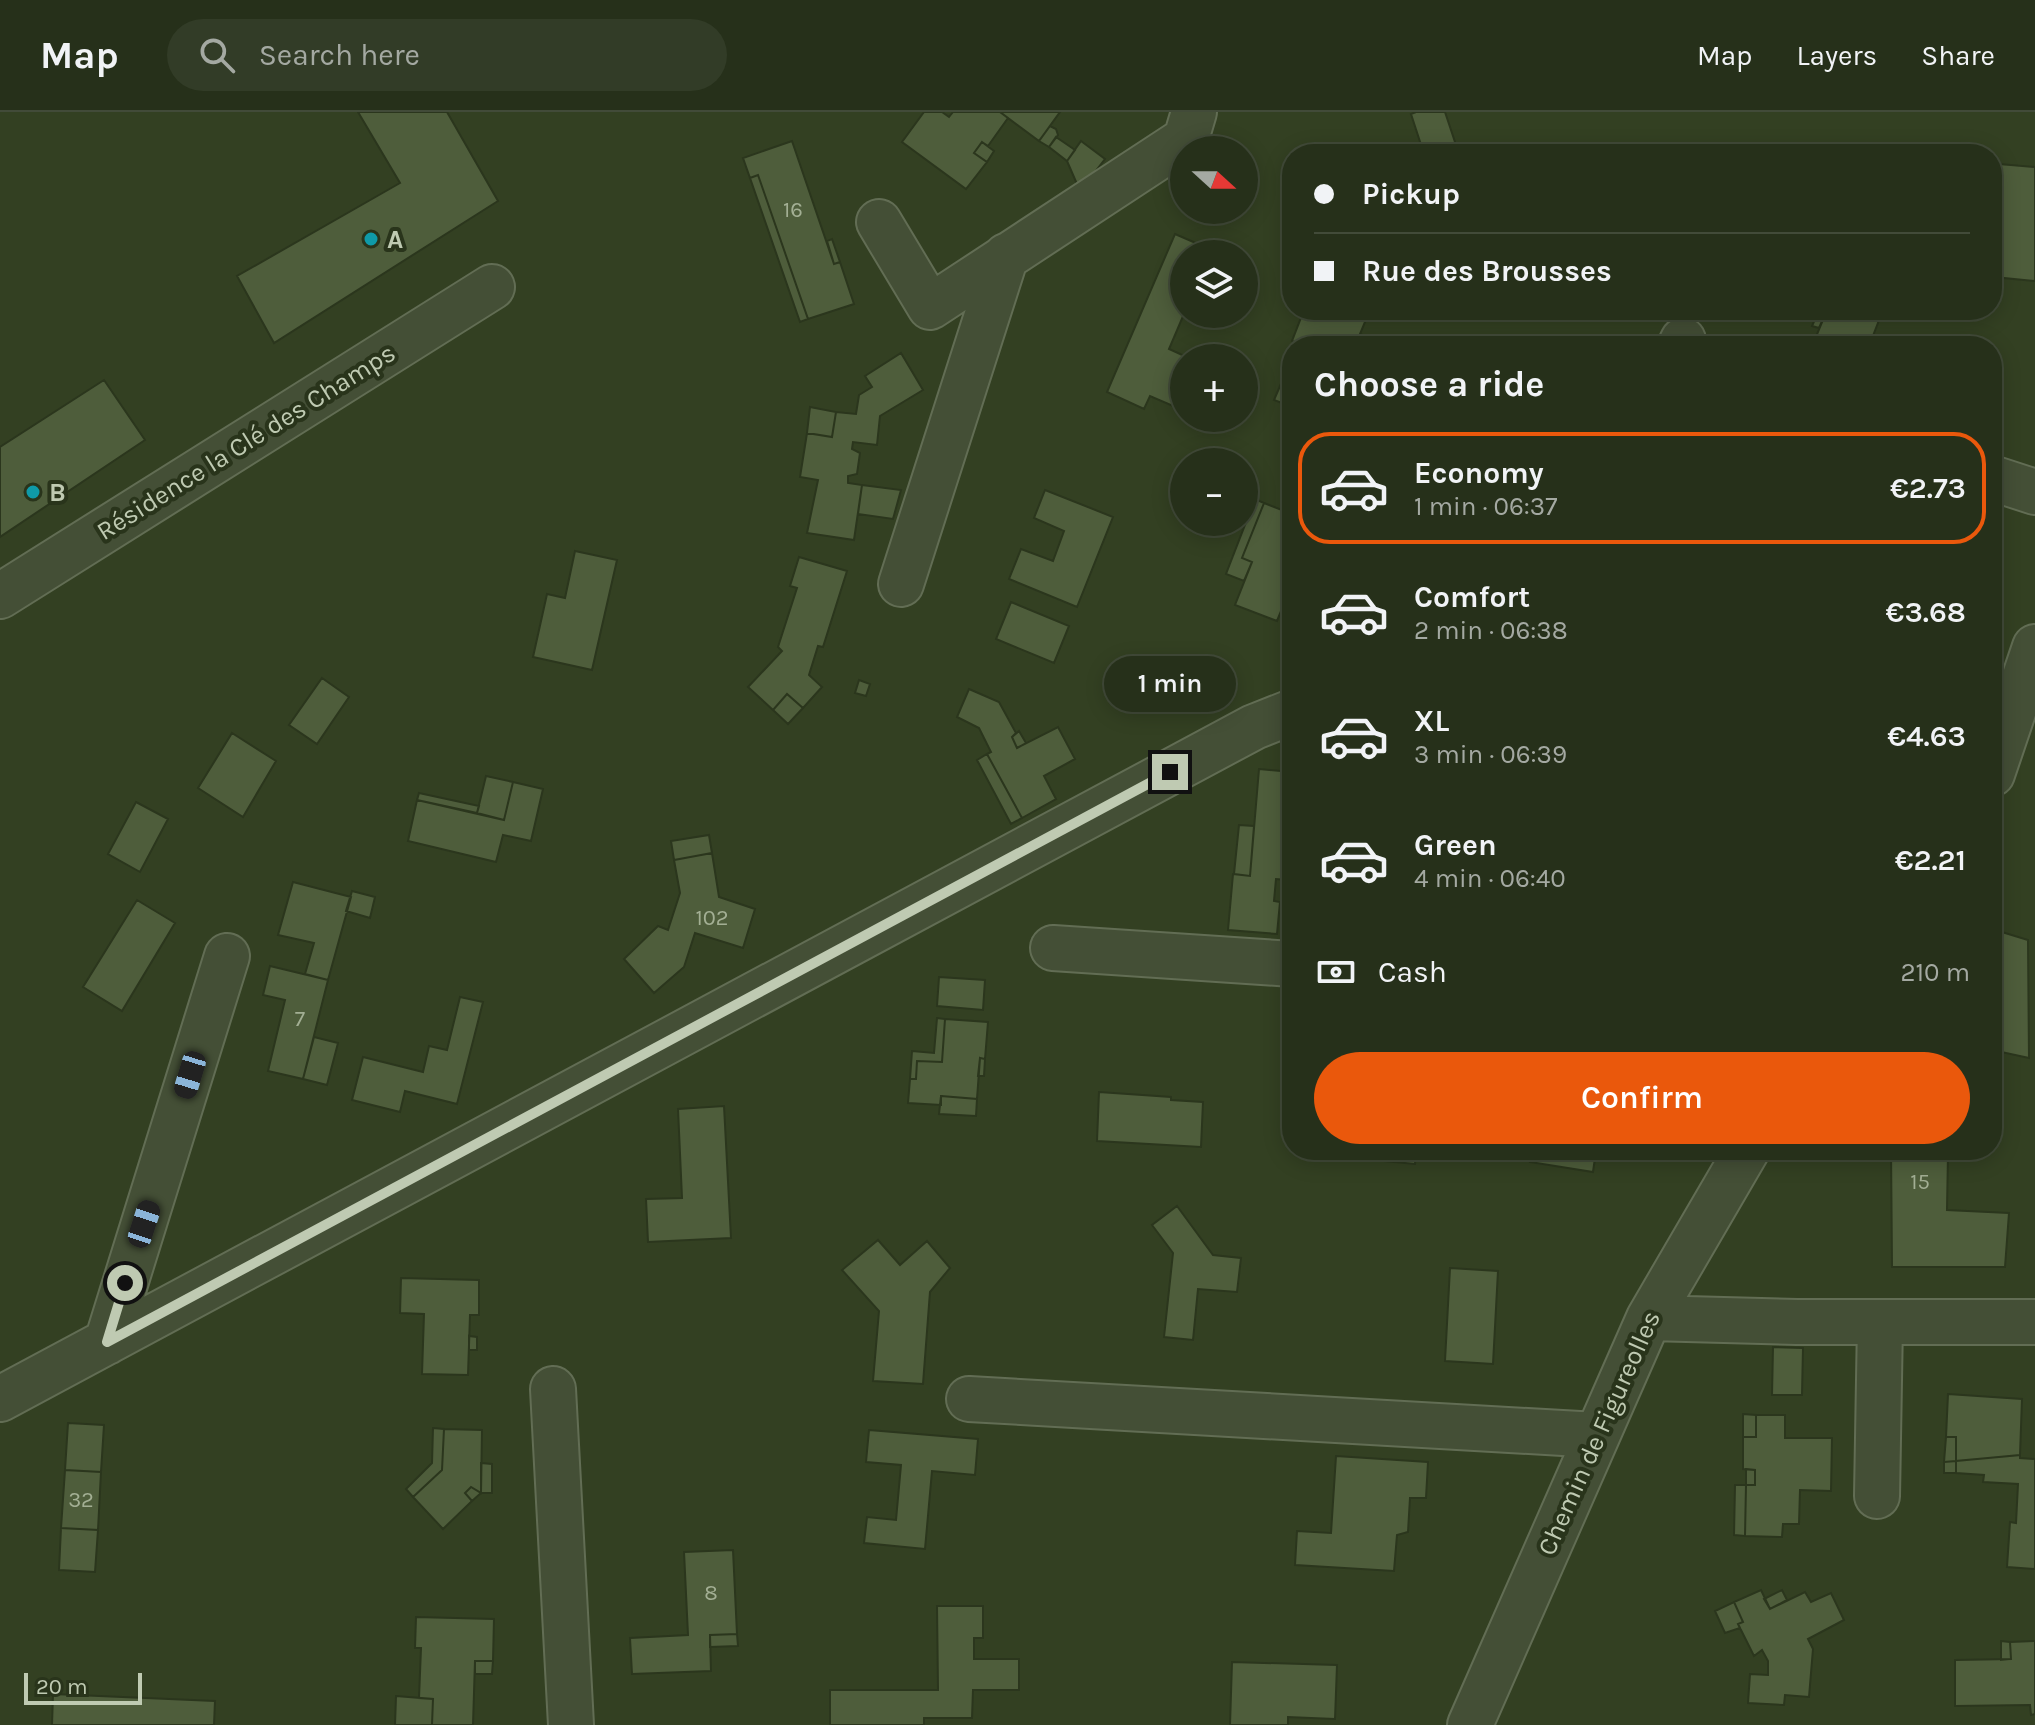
<!DOCTYPE html>
<meta charset="utf-8">
<style>
body{margin:0;font-family:Karla,sans-serif;background:#323c27;color:#f1f3f6;height:100vh;display:flex;flex-direction:column;font-size:30px;white-space:nowrap}
*{box-sizing:border-box;margin:0}
p{font-size:26px;color:#a4a9a2}
.icon{flex:none;width:44px;height:44px;fill:none;stroke:currentColor;stroke-width:2;stroke-linecap:round;stroke-linejoin:round}
.map{position:relative;flex:1;overflow:hidden}
.panel{position:absolute;left:1282px;top:224px;width:720px;height:824px;display:flex;flex-direction:column;background:#26301a;border-radius:32px;box-shadow:0 4px 20px #0003,0 0 0 2px #424b39}
.panel>*{flex:none}
.top-card{position:absolute;left:1282px;top:32px;width:720px;height:176px;border-radius:32px;box-shadow:0 4px 20px #0003,0 0 0 2px #424b39;display:grid;align-content:center;height:176px;padding:0 32px;background:#26301a}
.needle{width:52px;rotate:111deg}
.tools{position:absolute;left:1170px;top:24px;display:grid;gap:16px}
.tools a{display:grid;place-items:center;width:88px;height:88px;border-radius:50%;background:#26301a;box-shadow:0 4px 20px #0003,0 0 0 2px #424b39;font-size:40px}
.scale{position:absolute;left:24px;bottom:20px;width:118px;box-sizing:border-box;padding-left:8px;border:4px solid #bfcab2;border-top:0;font-size:22px;line-height:28px;white-space:nowrap;color:#bfcab2;-webkit-text-stroke:6px #29341b;paint-order:stroke}
.end{position:absolute;width:36px;height:36px;margin:-18px;border:10px solid #bfcab2;background:#111;box-shadow:0 0 0 4px #111}
.from{border-radius:50%}
.bubble{position:absolute;height:56px;border-radius:28px;background:#26301a;box-shadow:0 4px 20px #0003,0 0 0 2px #424b39;font-size:26px;font-weight:600;line-height:56px;text-align:center}
.car{position:absolute;width:24px;height:48px;margin:-24px -12px;border-radius:10px;box-shadow:0 0 6px 2px #0007;background:linear-gradient(#222 24%,#8ab4d8 0 40%,#222 0 76%,#8ab4d8 0 86%,#222 0)}
.top-card b{display:flex;align-items:center;gap:28px;height:76px;font-size:30px}
.top-card b+b{border-top:2px solid #424b39}
.top-card i{width:20px;height:20px;background:#f1f3f6}
ul{padding:0;list-style:none}
li{display:flex;align-items:center;gap:24px;height:112px;margin:0 16px 12px;padding:0 16px;border:4px solid transparent;border-radius:32px}
li div{flex:1}
li b{display:block;font-size:30px}
li em{font-style:normal;font-weight:600}
li.selected{border-color:#ea580c}
li>.icon{width:72px;height:72px;stroke-width:1.5}
h2{padding:0 32px;font-size:36px;line-height:96px}
.pay{display:flex;align-items:center;gap:20px;height:88px;padding:0 32px;font-size:30px}
.pay p{margin-inline-start:auto}
.cta{display:flex;gap:16px;margin-top:auto;padding:16px 32px}
.cta a{flex:1;height:92px;border-radius:48px;background:#ea580c;color:#fff;font-size:32px;font-weight:600;line-height:92px;text-align:center}
header{display:flex;align-items:center;gap:48px;box-sizing:border-box;height:112px;padding:0 40px;background:#26301a;border-bottom:2px solid #424b39}
header strong{font-size:38px}
nav{display:flex;gap:44px;margin-inline-start:auto;font-size:28px}
.search{width:560px;height:72px;background:#323c27;display:flex;align-items:center;gap:20px;box-sizing:border-box;padding:0 28px;border-radius:44px;color:#a4a9a2;font-size:30px}
.map>svg:first-child{display:block}
.building{fill:#4e5d3b;stroke:#2b361d;stroke-width:2}
.lines{fill:none;stroke-linecap:round;stroke-linejoin:round}
.street-casing{stroke:#626d54;stroke-width:48}
.street{stroke:#444f36;stroke-width:44}
.route{stroke:#bfcab2;stroke-width:10}
.culture-dot{fill:#0f9aa8;stroke:#29341b;stroke-width:3}
.labels{text-anchor:middle;dominant-baseline:central;stroke-width:8;stroke-linejoin:round;paint-order:stroke}
.number-label{font-size:22px;fill:#a3af94}
.poi-label{font-size:26px;font-weight:bold;fill:#bfcab2;stroke:#29341b;text-anchor:start}
.street-label{font-size:26px;fill:#bfcab2;stroke:#29341b}
</style>
<header>
<strong>Map</strong>
<div class="search"><svg class="icon" aria-label="search" viewBox="0 0 24 24"><circle cx="10" cy="10" r="6"/><path d="M15 15l6 6"/></svg>Search here</div>
<nav><a>Map</a><a>Layers</a><a>Share</a></nav>
</header>
<div class="map">
<svg width="2035" height="1613" viewBox="0 0 2035 1613">
<rect width="100%" height="100%" fill="#334022"/>
<!-- building -->
<path class="building" d="M 358,0 L 447,0 L 498,89 L 274,231 L 237,164 L 400,71 Z
M 924,0 L 942,0 L 949,5 L 953,0 L 1000,0 L 1008,6 L 988,34 L 982,30 L 974,41 L 987,50 L 966,77 L 902,30 Z
M 1000,0 L 1060,0 L 1039,29 Z
M 1416,0 L 1445,0 L 1459,42 L 1424,42 L 1411,2 Z
M 1050,14 L 1056,17 L 1058,23 L 1049,35 L 1039,29 Z
M 1056,25 L 1075,38 L 1067,49 L 1049,35 Z
M 792,29 L 834,152 L 840,150 L 854,192 L 808,207 L 758,63 L 750,66 L 743,46 Z
M 1081,29 L 1105,47 L 1080,79 L 1067,49 Z
M 982,30 L 994,39 L 987,50 L 974,41 Z
M 1621,38 L 1675,42 L 1621,42 Z
M 1999,52 L 2035,55 L 2035,169 L 1994,165 L 2000,110 L 1993,109 Z
M 758,63 L 808,207 L 800,210 L 750,66 Z
M 1175,122 L 1212,138 L 1210,142 L 1184,142 L 1184,202 L 1169,237 L 1189,246 L 1184,246 L 1184,288 L 1180,297 L 1150,284 L 1144,297 L 1107,280 Z
M 832,127 L 840,150 L 834,152 L 827,129 Z
M 1304,198 L 1370,198 L 1360,222 L 1387,234 L 1297,234 L 1298,231 L 1292,229 Z
M 1819,198 L 1827,198 L 1819,216 L 1812,214 Z
M 1827,198 L 1883,198 L 1869,234 L 1824,234 L 1825,231 L 1815,227 Z
M 901,241 L 923,278 L 880,304 L 877,333 L 853,330 L 852,337 L 860,341 L 857,362 L 848,364 L 848,371 L 862,373 L 854,428 L 807,421 L 818,368 L 800,365 L 807,321 L 832,325 L 836,300 L 856,302 L 859,283 L 872,275 L 865,264 Z
M 1292,246 L 1292,295 L 1274,288 Z
M 104,268 L 145,328 L 0,425 L 0,335 Z
M 810,295 L 836,300 L 832,325 L 807,321 Z
M 862,373 L 901,378 L 893,407 L 858,402 Z
M 1045,378 L 1113,405 L 1077,495 L 1009,467 L 1021,437 L 1053,449 L 1064,419 L 1034,406 Z
M 1255,387 L 1264,391 L 1242,446 L 1252,450 L 1244,469 L 1226,462 Z
M 1264,391 L 1292,402 L 1292,450 L 1287,464 L 1292,467 L 1292,472 L 1277,509 L 1235,493 L 1252,450 L 1242,446 Z
M 575,439 L 617,448 L 592,558 L 533,545 L 547,482 L 565,486 Z
M 799,445 L 847,459 L 823,535 L 818,534 L 809,563 L 822,575 L 803,596 L 787,582 L 773,598 L 748,575 L 782,539 L 778,535 L 797,476 L 790,474 Z
M 1011,490 L 1069,514 L 1054,551 L 996,527 Z
M 322,566 L 349,585 L 317,632 L 289,613 Z
M 859,568 L 870,572 L 866,584 L 855,581 Z
M 969,577 L 999,590 L 1016,621 L 1012,625 L 1017,636 L 1058,615 L 1075,647 L 1044,664 L 1056,687 L 1022,706 L 987,642 L 991,640 L 979,616 L 957,605 Z
M 787,582 L 803,596 L 788,612 L 773,598 Z
M 1019,619 L 1026,631 L 1017,636 L 1012,625 Z
M 232,621 L 276,649 L 243,705 L 198,676 Z
M 987,642 L 1022,706 L 1011,712 L 977,648 Z
M 1259,657 L 1292,660 L 1292,708 L 1287,708 L 1286,719 L 1292,720 L 1288,768 L 1276,767 L 1274,789 L 1280,790 L 1277,822 L 1228,818 L 1233,762 L 1250,764 Z
M 486,664 L 513,670 L 504,708 L 477,701 Z
M 513,670 L 543,677 L 531,729 L 503,723 L 496,750 L 408,729 L 417,688 L 504,708 Z
M 419,681 L 479,694 L 477,701 L 417,688 Z
M 136,690 L 168,707 L 140,760 L 108,742 Z
M 1239,713 L 1254,714 L 1250,764 L 1234,762 Z
M 709,723 L 712,741 L 674,748 L 671,729 Z
M 712,741 L 719,785 L 755,797 L 743,836 L 695,821 L 684,855 L 654,881 L 624,847 L 658,814 L 668,818 L 680,781 L 674,748 Z
M 293,770 L 351,785 L 328,868 L 305,862 L 314,831 L 278,823 Z
M 352,779 L 375,785 L 370,806 L 346,799 Z
M 137,788 L 175,811 L 122,899 L 83,875 Z
M 1992,817 L 2028,828 L 2029,946 L 1992,938 Z
M 270,854 L 328,868 L 303,967 L 268,959 L 285,888 L 263,883 Z
M 939,865 L 985,868 L 983,898 L 937,894 Z
M 460,885 L 483,890 L 457,992 L 405,979 L 400,1000 L 352,988 L 363,945 L 423,960 L 429,934 L 447,938 Z
M 937,906 L 945,907 L 942,950 L 917,949 L 916,967 L 910,967 L 912,939 L 934,941 Z
M 945,907 L 988,910 L 985,947 L 980,946 L 977,987 L 941,984 L 941,993 L 908,991 L 910,967 L 916,967 L 917,949 L 942,950 Z
M 314,925 L 338,931 L 327,973 L 303,967 Z
M 980,946 L 985,947 L 984,964 L 978,964 Z
M 1099,980 L 1171,985 L 1171,988 L 1203,990 L 1201,1035 L 1097,1029 Z
M 941,984 L 977,987 L 976,1004 L 939,1002 Z
M 724,994 L 731,1126 L 648,1130 L 646,1087 L 682,1086 L 678,997 Z
M 1333,1038 L 1416,1038 L 1415,1052 L 1332,1044 Z
M 1532,1038 L 1596,1039 L 1593,1060 L 1530,1050 Z
M 1891,1038 L 1948,1042 L 1947,1098 L 2009,1101 L 2005,1155 L 1892,1155 Z
M 1177,1094 L 1213,1143 L 1241,1146 L 1237,1180 L 1198,1177 L 1193,1228 L 1164,1225 L 1173,1141 L 1152,1113 Z
M 878,1128 L 900,1153 L 927,1129 L 950,1156 L 930,1180 L 923,1272 L 873,1269 L 879,1199 L 842,1158 Z
M 1450,1156 L 1498,1159 L 1493,1252 L 1445,1249 Z
M 401,1166 L 479,1168 L 479,1203 L 470,1203 L 468,1263 L 422,1262 L 424,1202 L 400,1201 Z
M 469,1224 L 477,1225 L 477,1238 L 469,1238 Z
M 1773,1235 L 1803,1236 L 1802,1283 L 1772,1283 Z
M 1948,1282 L 2022,1287 L 2020,1343 L 1956,1349 L 1956,1325 L 1946,1325 Z
M 1743,1302 L 1756,1303 L 1756,1325 L 1743,1325 Z
M 1756,1303 L 1785,1303 L 1785,1326 L 1832,1326 L 1831,1379 L 1800,1378 L 1799,1412 L 1783,1412 L 1782,1425 L 1745,1424 L 1746,1373 L 1755,1373 L 1755,1358 L 1743,1357 L 1743,1325 L 1756,1325 Z
M 68,1311 L 104,1313 L 101,1360 L 65,1358 Z
M 433,1316 L 444,1317 L 442,1358 L 413,1385 L 406,1377 L 432,1351 Z
M 444,1317 L 482,1318 L 481,1381 L 471,1375 L 465,1381 L 472,1389 L 443,1417 L 413,1385 L 442,1358 Z
M 869,1318 L 978,1327 L 975,1363 L 932,1359 L 925,1437 L 864,1431 L 867,1405 L 896,1408 L 901,1353 L 866,1350 Z
M 1946,1325 L 1956,1325 L 1956,1349 L 1944,1350 Z
M 2020,1343 L 2020,1346 L 2035,1347 L 2035,1457 L 2007,1455 L 2010,1410 L 2016,1411 L 2018,1372 L 1983,1370 L 1984,1363 L 1956,1361 L 1956,1349 Z
M 1336,1344 L 1428,1350 L 1426,1386 L 1410,1386 L 1408,1420 L 1397,1423 L 1394,1459 L 1295,1453 L 1297,1419 L 1331,1421 Z
M 1956,1349 L 1956,1361 L 1944,1361 L 1944,1350 Z
M 481,1351 L 492,1352 L 492,1381 L 481,1381 Z
M 1746,1357 L 1755,1358 L 1755,1373 L 1746,1373 Z
M 65,1358 L 101,1360 L 98,1418 L 61,1416 Z
M 1735,1373 L 1746,1373 L 1745,1424 L 1734,1423 Z
M 471,1375 L 481,1381 L 472,1389 L 465,1381 Z
M 61,1416 L 98,1418 L 95,1460 L 59,1458 Z
M 733,1438 L 737,1522 L 710,1523 L 711,1559 L 632,1562 L 630,1526 L 688,1523 L 684,1440 Z
M 1761,1478 L 1770,1497 L 1805,1480 L 1811,1490 L 1831,1481 L 1844,1508 L 1808,1527 L 1813,1537 L 1809,1585 L 1785,1583 L 1784,1593 L 1748,1591 L 1750,1562 L 1768,1563 L 1768,1549 L 1762,1538 L 1754,1544 L 1738,1512 L 1743,1510 L 1734,1490 Z
M 1782,1478 L 1787,1488 L 1770,1497 L 1764,1487 Z
M 1734,1490 L 1743,1510 L 1738,1512 L 1740,1516 L 1725,1521 L 1715,1499 Z
M 937,1494 L 983,1494 L 983,1526 L 974,1526 L 974,1547 L 1019,1547 L 1019,1578 L 973,1578 L 972,1606 L 924,1606 L 924,1613 L 830,1613 L 830,1578 L 938,1578 Z
M 416,1505 L 494,1507 L 493,1549 L 475,1549 L 473,1613 L 432,1613 L 433,1587 L 419,1586 L 421,1536 L 415,1536 Z
M 737,1522 L 738,1534 L 710,1535 L 710,1523 Z
M 2001,1529 L 2010,1530 L 2011,1547 L 2001,1548 Z
M 2035,1529 L 2035,1602 L 2031,1603 L 2030,1593 L 1955,1594 L 1955,1548 L 2011,1547 L 2010,1530 Z
M 475,1549 L 493,1549 L 492,1562 L 475,1562 Z
M 1232,1550 L 1337,1553 L 1335,1607 L 1288,1605 L 1288,1613 L 1230,1613 Z
M 53,1582 L 215,1589 L 214,1613 L 52,1613 Z
M 396,1584 L 433,1587 L 432,1613 L 395,1613 Z"/>
<g class="lines">
<defs>
<path id="street" d="M 879,110 L 930,195 L 1186,27 L 1194,0
M 1680,234 L 1683,228
M 1992,366 L 2035,380
M 901,472 L 1006,144
M 0,484 L 492,175
M 1992,662 L 2035,535
M 1053,836 L 1292,852
M 1649,1206 L 1797,1210 L 2035,1210
M 107,1230 L 227,844
M 553,1277 L 571,1613
M 0,1287 L 1254,615 L 1292,600
M 969,1287 L 1597,1323
M 1877,1384 L 1880,1210
M 1470,1613 L 1649,1206 L 1747,1038"/>
</defs>
<!-- street casing -->
<use href="#street" class="street-casing"/>
<!-- street -->
<use href="#street" class="street"/>
</g>
<g class="lines">
<!-- route -->
<path class="route" d="M 125,1171 L 107,1230 L 1170,660"/>
</g>
<!-- markers -->
<g class="culture-dot">
<circle cx="371" cy="127" r="8"/>
<circle cx="33" cy="380" r="8"/>
</g>
<g class="labels">
<!-- number labels -->
<g class="number-label">
<text x="793" y="98">16</text>
<text x="712" y="806">102</text>
<text x="300" y="907">7</text>
<text x="1920" y="1070">15</text>
<text x="81" y="1388">32</text>
<text x="711" y="1481">8</text>
</g>
<!-- poi labels -->
<g class="poi-label">
<text x="387" y="127">A</text>
<text x="49" y="380">B</text>
</g>
<!-- street labels -->
<g class="street-label">
<text transform="translate(246 330) rotate(-32)">Résidence la Clé des Champs</text>
<text transform="translate(1599 1321) rotate(-66)">Chemin de Figureolles</text>
</g>
</g>
</svg>
<div class="tools">
<a><svg class="needle" viewBox="-14 -14 28 28"><path d="M0-13l5 13h-10z" fill="#e53935"/><path d="M0 13l5-13h-10z" fill="#a4a9a2"/></svg></a>
<a><svg class="icon" aria-label="layers" viewBox="0 0 24 24"><path d="M12 4l9 5-9 5-9-5zM3 14l9 5 9-5"/></svg></a>
<a>+</a>
<a>−</a>
</div>
<div class="scale">20 m</div>
<i class="end from" style="left:125px;top:1171px"></i>
<i class="end" style="left:1170px;top:660px"></i>
<div class="bubble" style="left:1104px;top:544px;width:132px">1 min</div>
<i class="car" style="left:190px;top:963px;rotate:197deg"></i>
<i class="car" style="left:144px;top:1112px;rotate:18deg"></i>
<div class="top-card">
<b><i class="from"></i>Pickup</b>
<b><i></i>Rue des Brousses</b>
</div>
<section class="panel">
<h2>Choose a ride</h2>
<ul>
<li class="selected"><svg class="icon" aria-label="car" viewBox="0 0 24 24"><path d="M5 17H2v-5l4-1 3-4h7l3 4 3 1v5h-3M9 17h6M6 11h13"/><circle cx="7" cy="17" r="2"/><circle cx="17" cy="17" r="2"/></svg><div><b>Economy</b><p>1 min · 06:37</p></div><em>€2.73</em></li>
<li><svg class="icon" aria-label="car" viewBox="0 0 24 24"><path d="M5 17H2v-5l4-1 3-4h7l3 4 3 1v5h-3M9 17h6M6 11h13"/><circle cx="7" cy="17" r="2"/><circle cx="17" cy="17" r="2"/></svg><div><b>Comfort</b><p>2 min · 06:38</p></div><em>€3.68</em></li>
<li><svg class="icon" aria-label="car" viewBox="0 0 24 24"><path d="M5 17H2v-5l4-1 3-4h7l3 4 3 1v5h-3M9 17h6M6 11h13"/><circle cx="7" cy="17" r="2"/><circle cx="17" cy="17" r="2"/></svg><div><b>XL</b><p>3 min · 06:39</p></div><em>€4.63</em></li>
<li><svg class="icon" aria-label="car" viewBox="0 0 24 24"><path d="M5 17H2v-5l4-1 3-4h7l3 4 3 1v5h-3M9 17h6M6 11h13"/><circle cx="7" cy="17" r="2"/><circle cx="17" cy="17" r="2"/></svg><div><b>Green</b><p>4 min · 06:40</p></div><em>€2.21</em></li>
</ul>
<div class="pay"><svg class="icon" aria-label="cash" viewBox="0 0 24 24"><path d="M3 7h18v10H3z"/><circle cx="12" cy="12" r="2"/></svg>Cash<p>210 m</p></div>
<div class="cta"><a>Confirm</a></div>
</section>
</div>
